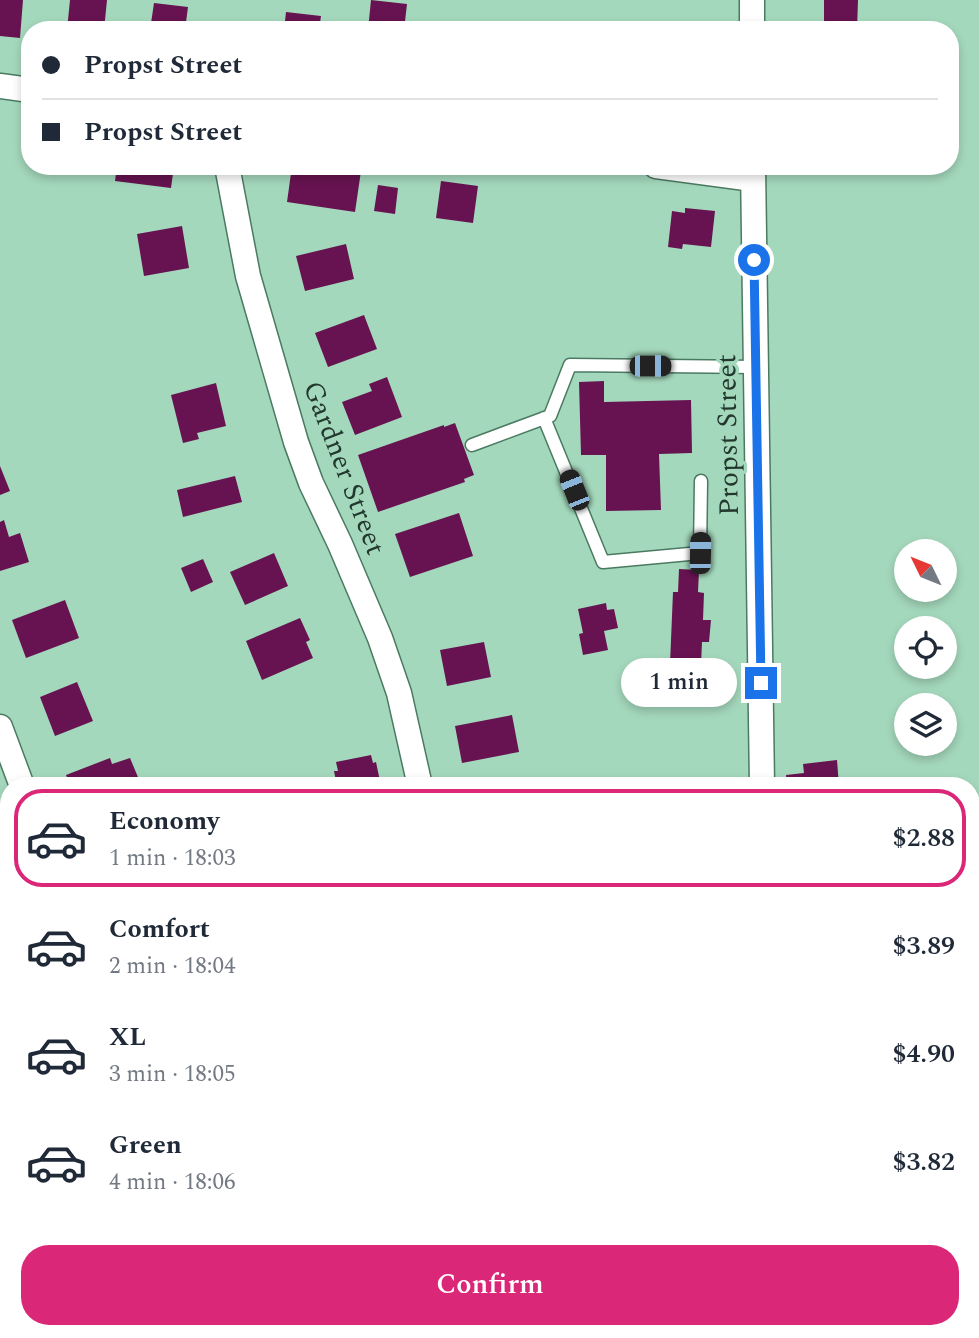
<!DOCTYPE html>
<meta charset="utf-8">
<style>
body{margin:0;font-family:Spectral,serif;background:#f2f2f3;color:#1f2937;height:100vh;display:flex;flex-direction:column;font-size:26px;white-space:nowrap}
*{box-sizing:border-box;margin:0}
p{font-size:23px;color:#747a83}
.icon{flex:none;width:38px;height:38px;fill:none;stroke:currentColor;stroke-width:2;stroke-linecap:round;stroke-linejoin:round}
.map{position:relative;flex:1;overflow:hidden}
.side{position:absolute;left:0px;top:777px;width:980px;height:562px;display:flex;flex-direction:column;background:#fff;border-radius:28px 28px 0 0;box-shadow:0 4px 10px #0003}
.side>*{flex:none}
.banner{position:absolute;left:21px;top:21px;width:938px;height:154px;border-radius:28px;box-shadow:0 4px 10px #0003;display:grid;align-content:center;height:154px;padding:0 21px;background:#fff}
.needle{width:46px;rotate:313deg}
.buttons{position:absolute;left:894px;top:539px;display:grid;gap:14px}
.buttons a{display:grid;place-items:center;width:63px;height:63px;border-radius:50%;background:#fff;box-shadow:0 4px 10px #0003;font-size:35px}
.end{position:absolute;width:32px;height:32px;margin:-16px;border:9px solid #1a73e8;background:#fff;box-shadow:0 0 0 4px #fff}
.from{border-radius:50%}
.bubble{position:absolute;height:49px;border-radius:24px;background:#fff;box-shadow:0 4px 10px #0003;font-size:23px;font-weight:600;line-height:49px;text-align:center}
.car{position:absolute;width:21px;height:42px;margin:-21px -10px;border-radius:9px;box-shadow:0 0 5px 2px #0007;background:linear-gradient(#222 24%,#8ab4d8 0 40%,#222 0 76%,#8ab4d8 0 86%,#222 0)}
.banner b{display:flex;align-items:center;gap:24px;height:66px;font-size:26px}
.banner b+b{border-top:2px solid #e0e1e3}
.banner i{width:18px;height:18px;background:#1f2937}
ul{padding:12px 0 0;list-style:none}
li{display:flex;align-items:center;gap:21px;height:98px;margin:0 14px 10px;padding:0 7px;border:4px solid transparent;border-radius:28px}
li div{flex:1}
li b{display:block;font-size:26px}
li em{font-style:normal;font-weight:600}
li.on{border-color:#db2777}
li>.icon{width:63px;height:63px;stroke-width:1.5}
.button{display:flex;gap:14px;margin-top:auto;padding:14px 21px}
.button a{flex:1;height:80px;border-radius:28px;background:#db2777;color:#fff;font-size:28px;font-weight:600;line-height:80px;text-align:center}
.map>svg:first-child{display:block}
.building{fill:#671351}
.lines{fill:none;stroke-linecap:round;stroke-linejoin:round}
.service-casing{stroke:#4a7a62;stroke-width:15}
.minor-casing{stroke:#4a7a62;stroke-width:27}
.service{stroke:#fff;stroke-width:12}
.minor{stroke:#fff;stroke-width:24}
.route{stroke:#1a73e8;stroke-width:9}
.labels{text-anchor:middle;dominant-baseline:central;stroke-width:7;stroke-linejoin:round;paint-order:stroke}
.street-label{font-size:28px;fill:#23382e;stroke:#a4d8bc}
</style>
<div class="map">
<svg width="979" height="1338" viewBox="0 0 979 1338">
<rect width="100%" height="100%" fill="#a4d8bc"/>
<!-- building -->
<path class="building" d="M 0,0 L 23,0 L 20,38 L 0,36 Z
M 70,0 L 107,0 L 104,30 L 67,30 Z
M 371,0 L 407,4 L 404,30 L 368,30 Z
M 824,0 L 858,0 L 857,30 L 824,30 Z
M 154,3 L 188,7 L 185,30 L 150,30 Z
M 286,12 L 321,16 L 319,30 L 284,30 Z
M 117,166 L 174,166 L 171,188 L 115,181 Z
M 292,166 L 332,166 L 361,171 L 355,212 L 287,202 Z
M 441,181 L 478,186 L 473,223 L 436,218 Z
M 378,185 L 398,188 L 395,214 L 374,211 Z
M 685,208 L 715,211 L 711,247 L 683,244 L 682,249 L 668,247 L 672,211 L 685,213 Z
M 182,226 L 189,268 L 144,276 L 137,234 Z
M 346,244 L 354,279 L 305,291 L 296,256 Z
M 364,315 L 377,349 L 328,367 L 315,333 Z
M 387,377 L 402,417 L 355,435 L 342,402 L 372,391 L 369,384 Z
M 604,381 L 604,402 L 691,400 L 692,453 L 659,454 L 661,510 L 606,511 L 606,455 L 581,455 L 579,382 Z
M 216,383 L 226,426 L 197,433 L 199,439 L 183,443 L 171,395 Z
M 455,423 L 474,475 L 464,479 L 465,482 L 378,512 L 358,455 L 444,425 L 444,427 Z
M 0,466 L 10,491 L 0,495 Z
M 235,476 L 242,502 L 183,517 L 177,490 Z
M 459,513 L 473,556 L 410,577 L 395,534 Z
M 4,520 L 9,537 L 20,533 L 29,562 L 0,571 L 0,522 Z
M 274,553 L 288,586 L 245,605 L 230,572 Z
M 203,559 L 213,582 L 191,592 L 181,568 Z
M 679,569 L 699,570 L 698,592 L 704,593 L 703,620 L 711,620 L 709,642 L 702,642 L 701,665 L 670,664 L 673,592 L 678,592 Z
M 65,600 L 79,638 L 26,658 L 12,620 Z
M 606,603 L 607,610 L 614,609 L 618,628 L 604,631 L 608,650 L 583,655 L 579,634 L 583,633 L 578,609 Z
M 300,618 L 310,640 L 306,642 L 313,658 L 262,680 L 246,641 Z
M 484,642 L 491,677 L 447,686 L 440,650 Z
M 77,682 L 93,721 L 55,736 L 40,697 Z
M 512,715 L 519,752 L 462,763 L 455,726 Z
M 371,755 L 373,763 L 376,762 L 381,786 L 337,786 L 334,771 L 338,771 L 336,762 Z
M 110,758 L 112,764 L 130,758 L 140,782 L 130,786 L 70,786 L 66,775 Z
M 837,760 L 839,786 L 787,786 L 786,775 L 804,773 L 803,764 Z
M 979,920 L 979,958 L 971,962 L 971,923 Z
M 865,1330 L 918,1330 L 918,1338 L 865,1338 Z"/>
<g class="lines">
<defs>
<path id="service" d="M 544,418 L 603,562 L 700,553 L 701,481
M 472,445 L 550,416 L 570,365 L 756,367"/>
<path id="minor" d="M 752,0 L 752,30
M 0,86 L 30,90
M 227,166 L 248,276 L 296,442 L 311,483 L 340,544 L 380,638 L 399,693 L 420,786
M 656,166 L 753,179
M 753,166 L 762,786
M 0,727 L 22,786
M 971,863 L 979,860
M 19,1330 L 20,1338
M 972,1338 L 972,1202 L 975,1130 L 979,1117"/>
</defs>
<!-- service casing -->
<use href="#service" class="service-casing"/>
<!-- minor casing -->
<use href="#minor" class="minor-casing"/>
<!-- service -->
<use href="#service" class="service"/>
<!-- minor -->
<use href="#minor" class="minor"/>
</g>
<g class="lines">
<!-- route -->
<path class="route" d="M 754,260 L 761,683"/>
</g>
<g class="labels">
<!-- street labels -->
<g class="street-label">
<text transform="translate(728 435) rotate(-91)">Propst Street</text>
<text transform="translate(344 468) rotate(69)">Gardner Street</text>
</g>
</g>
</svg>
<div class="buttons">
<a><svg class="needle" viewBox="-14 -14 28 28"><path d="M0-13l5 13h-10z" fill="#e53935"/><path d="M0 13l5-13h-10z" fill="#747a83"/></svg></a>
<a><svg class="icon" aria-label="locate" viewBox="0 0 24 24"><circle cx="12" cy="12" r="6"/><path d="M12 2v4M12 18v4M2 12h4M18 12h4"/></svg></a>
<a><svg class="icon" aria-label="layers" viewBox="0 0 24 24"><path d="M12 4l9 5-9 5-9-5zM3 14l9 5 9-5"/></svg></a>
</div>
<i class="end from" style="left:754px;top:260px"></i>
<i class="end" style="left:761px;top:683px"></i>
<div class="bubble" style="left:621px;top:658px;width:116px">1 min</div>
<i class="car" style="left:650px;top:366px;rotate:90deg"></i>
<i class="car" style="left:574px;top:490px;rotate:338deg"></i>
<i class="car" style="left:700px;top:553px;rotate:1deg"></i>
<div class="banner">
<b><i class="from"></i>Propst Street</b>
<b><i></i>Propst Street</b>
</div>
<section class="side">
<ul>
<li class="on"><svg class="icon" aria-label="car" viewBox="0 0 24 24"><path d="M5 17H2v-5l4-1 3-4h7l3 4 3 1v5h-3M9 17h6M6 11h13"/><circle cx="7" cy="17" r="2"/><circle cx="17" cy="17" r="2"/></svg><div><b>Economy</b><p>1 min · 18:03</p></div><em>$2.88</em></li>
<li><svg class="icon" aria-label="car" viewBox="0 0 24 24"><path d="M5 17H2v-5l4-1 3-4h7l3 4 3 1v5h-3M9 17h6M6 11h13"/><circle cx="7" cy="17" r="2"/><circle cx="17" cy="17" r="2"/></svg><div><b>Comfort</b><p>2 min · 18:04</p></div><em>$3.89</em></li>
<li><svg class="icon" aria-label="car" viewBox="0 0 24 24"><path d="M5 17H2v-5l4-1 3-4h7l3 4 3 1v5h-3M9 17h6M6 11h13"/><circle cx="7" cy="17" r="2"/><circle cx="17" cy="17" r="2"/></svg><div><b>XL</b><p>3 min · 18:05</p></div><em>$4.90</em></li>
<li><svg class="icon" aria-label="car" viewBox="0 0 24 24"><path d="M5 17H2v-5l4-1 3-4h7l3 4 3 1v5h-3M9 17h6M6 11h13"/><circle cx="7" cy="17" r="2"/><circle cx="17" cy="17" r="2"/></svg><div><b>Green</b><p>4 min · 18:06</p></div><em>$3.82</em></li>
</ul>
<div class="button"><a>Confirm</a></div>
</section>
</div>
